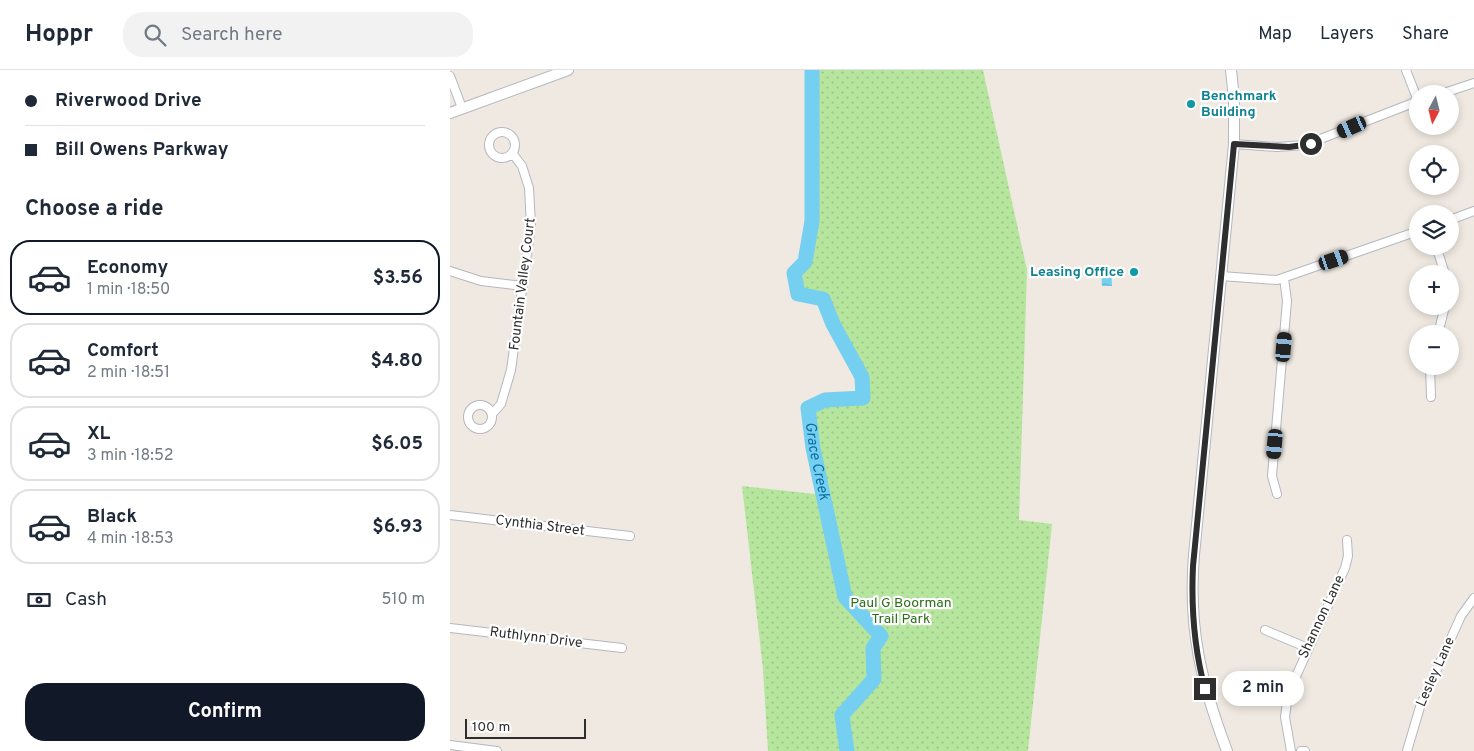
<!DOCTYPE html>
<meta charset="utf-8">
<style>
body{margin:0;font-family:Overpass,sans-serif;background:#f2f2f3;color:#1f2937;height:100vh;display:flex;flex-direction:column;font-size:19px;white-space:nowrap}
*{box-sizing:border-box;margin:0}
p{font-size:16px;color:#747a83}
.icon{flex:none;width:28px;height:28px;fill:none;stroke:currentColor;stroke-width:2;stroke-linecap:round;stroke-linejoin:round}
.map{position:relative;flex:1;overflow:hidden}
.sheet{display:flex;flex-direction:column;background:#fff;width:450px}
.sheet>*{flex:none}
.hud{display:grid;align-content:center;height:110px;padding:0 25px;background:#fff}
.needle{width:32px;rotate:187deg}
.fabs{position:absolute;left:959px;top:15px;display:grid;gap:10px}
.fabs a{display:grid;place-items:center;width:50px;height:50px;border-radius:50%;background:#fff;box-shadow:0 2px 8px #0003;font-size:25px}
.scale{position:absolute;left:15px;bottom:12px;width:121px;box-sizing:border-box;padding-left:5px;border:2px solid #2e2e2e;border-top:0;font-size:14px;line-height:18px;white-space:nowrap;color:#2e2e2e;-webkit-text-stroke:4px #fff;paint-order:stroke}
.end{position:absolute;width:22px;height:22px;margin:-11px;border:6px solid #2e2e2e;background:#fff;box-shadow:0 0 0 2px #fff}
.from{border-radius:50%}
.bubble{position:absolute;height:35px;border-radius:18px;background:#fff;box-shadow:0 2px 8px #0003;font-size:16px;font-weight:700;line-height:35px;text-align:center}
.car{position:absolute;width:15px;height:30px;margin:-15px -8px;border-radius:6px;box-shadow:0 0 4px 1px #0007;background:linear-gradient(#222 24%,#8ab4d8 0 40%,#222 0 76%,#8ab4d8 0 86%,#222 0)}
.hud b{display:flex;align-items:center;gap:18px;height:48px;font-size:19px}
.hud b+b{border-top:1px solid #e0e1e3}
.hud i{width:12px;height:12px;background:#1f2937}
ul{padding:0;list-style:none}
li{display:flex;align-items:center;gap:15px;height:75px;margin:0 10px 8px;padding:0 15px;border:2px solid #e0e1e3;border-radius:20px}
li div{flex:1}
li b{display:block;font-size:19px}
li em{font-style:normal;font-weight:700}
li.current{border-color:#111827}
li>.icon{width:45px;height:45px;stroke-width:1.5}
h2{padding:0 25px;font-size:22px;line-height:60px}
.pay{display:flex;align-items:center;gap:12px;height:55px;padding:0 25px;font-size:19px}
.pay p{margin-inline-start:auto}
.action{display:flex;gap:10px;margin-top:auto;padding:10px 25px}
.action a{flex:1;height:58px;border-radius:20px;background:#111827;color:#fff;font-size:20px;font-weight:700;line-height:58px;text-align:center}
header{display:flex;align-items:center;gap:30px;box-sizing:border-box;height:70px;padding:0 25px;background:#fff;border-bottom:1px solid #e0e1e3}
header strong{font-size:24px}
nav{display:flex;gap:28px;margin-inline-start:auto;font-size:18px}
.search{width:350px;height:45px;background:#f2f2f3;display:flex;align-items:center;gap:12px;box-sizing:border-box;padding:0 18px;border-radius:20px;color:#747a83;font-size:19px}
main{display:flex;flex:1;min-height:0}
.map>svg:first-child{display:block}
.green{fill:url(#green-dots)}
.water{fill:url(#water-ripples)}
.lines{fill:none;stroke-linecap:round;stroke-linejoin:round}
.river{stroke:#75cff0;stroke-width:15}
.minor-casing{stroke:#b4b7c1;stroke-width:10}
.secondary-casing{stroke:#b4b7c1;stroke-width:12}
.minor{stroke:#fff;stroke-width:8}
.secondary{stroke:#fff;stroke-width:10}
.route{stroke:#2e2e2e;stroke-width:6}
.culture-dot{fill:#0f9aa8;stroke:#fff;stroke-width:2}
.labels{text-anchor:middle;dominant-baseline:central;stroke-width:4.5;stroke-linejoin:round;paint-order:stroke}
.culture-label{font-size:14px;font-weight:bold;fill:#0d838f;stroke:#fff;text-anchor:start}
.street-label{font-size:14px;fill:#2e2e2e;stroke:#fff}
.park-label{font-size:14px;fill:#2c6e1b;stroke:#fff}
.water-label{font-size:15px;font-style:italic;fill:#0d6fa3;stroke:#fff}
</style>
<header>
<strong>Hoppr</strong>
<div class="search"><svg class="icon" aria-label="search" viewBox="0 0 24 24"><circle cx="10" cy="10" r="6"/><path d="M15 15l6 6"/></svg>Search here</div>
<nav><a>Map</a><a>Layers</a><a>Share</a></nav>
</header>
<main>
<section class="sheet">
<div class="hud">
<b><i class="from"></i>Riverwood Drive</b>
<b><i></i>Bill Owens Parkway</b>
</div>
<h2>Choose a ride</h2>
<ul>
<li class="current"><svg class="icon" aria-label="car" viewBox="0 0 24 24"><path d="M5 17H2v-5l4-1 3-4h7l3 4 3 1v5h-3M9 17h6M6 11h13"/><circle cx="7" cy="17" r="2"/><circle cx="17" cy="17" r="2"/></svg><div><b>Economy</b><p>1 min · 18:50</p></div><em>$3.56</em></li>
<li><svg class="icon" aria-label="car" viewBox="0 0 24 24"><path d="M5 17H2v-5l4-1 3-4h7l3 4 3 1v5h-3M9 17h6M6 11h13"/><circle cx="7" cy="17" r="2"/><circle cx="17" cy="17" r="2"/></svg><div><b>Comfort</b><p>2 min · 18:51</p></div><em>$4.80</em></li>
<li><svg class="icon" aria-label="car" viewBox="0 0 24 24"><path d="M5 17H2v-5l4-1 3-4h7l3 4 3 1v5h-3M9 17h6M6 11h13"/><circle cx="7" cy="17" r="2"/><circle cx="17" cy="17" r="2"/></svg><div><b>XL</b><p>3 min · 18:52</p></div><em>$6.05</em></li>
<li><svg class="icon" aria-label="car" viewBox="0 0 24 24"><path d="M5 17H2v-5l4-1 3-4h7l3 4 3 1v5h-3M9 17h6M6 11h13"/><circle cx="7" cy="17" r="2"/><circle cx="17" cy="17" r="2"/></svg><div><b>Black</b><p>4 min · 18:53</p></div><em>$6.93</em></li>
</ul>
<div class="pay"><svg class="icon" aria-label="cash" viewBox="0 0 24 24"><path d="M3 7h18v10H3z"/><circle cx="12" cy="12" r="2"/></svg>Cash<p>510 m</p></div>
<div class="action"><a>Confirm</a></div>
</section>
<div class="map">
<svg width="1024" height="681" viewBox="0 0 1024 681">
<defs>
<pattern id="green-dots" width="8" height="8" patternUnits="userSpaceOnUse" patternTransform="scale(1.25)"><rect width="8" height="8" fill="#b6e59e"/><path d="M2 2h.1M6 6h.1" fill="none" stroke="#9dc588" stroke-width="1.8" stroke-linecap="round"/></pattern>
<pattern id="water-ripples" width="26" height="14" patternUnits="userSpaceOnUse" patternTransform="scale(1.25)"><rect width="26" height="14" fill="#75cff0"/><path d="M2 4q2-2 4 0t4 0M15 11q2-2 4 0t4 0" fill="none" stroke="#66b2ce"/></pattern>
</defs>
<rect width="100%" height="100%" fill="#efe9e1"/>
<!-- green -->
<path class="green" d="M 362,0 L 533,0 L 577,200 L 569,450 L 602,454 L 578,681 L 318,681 L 313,599 L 292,416 L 374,425 L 363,378 L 358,338 L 375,330 L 413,327 L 412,307 L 383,254 L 373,229 L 348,224 L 344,203 L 355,192 L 362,151 Z"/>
<!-- water -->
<path class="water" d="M 661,197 L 662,216 L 652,216 L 651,198 Z"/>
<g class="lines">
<!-- river -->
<path class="river" id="s1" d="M 362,0 L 362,151 L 355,192 L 344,203 L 348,224 L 373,229 L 383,254 L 412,307 L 413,328 L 375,330 L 358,338 L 363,378 L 395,527 L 431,566 L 423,578 L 424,609 L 392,645 L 397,681"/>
<defs>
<path id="minor" d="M 956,0 L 968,31
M 0,6 L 12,38
M 991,24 L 1024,13
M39 75a13 13 0 1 1 26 0a13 13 0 1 1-26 0Z
M 784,74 L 827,77 L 855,75 L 968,31
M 1000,150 L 1024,141
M 986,176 L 995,204
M 0,201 L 31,211 L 73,216
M 771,206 L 827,210 L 968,161
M 988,264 L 995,236
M 980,296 L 981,327
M18 347a12 12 0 1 1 24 0a12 12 0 1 1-24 0Z
M 42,344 L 51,334 L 61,300 L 81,155 L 79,118 L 72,96 L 62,83
M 827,424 L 822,406 L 837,231 L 834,208
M 0,445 L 180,466
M 0,558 L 172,578
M 815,560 L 858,578
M 0,675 L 47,681
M 841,681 L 835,647 L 838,624 L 895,498 L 898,486 L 897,470
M 851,681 L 855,681
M 957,681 L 970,637 L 1011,546 L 1024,528"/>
<path id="secondary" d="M 0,43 L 118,0
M 777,681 C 751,612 738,559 744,485 L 784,74 L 784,29 L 781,0"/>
</defs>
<!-- minor casing -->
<use href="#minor" class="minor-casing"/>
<!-- secondary casing -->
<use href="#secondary" class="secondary-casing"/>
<!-- minor -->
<use href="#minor" class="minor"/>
<!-- secondary -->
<use href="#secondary" class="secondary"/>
</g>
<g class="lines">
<!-- route -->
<path class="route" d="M 755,619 C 744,578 741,538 743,496 L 784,74 L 839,77 L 861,74"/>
</g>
<!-- markers -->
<g class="culture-dot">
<circle cx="741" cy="34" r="5"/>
<circle cx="684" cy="202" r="5"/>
</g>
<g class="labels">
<!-- culture labels -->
<g class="culture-label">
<text x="751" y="26">Benchmark<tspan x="751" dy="16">Building</tspan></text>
<text x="674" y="202" text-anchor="end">Leasing Office</text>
</g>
<!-- street labels -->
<g class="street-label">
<text transform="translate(73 214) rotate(-83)">Fountain Valley Court</text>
<text transform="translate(90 456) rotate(7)">Cynthia Street</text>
<text transform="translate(872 547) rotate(-65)">Shannon Lane</text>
<text transform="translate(86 568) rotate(7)">Ruthlynn Drive</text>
<text transform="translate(986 602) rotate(-66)">Lesley Lane</text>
</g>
<!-- park labels -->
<g class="park-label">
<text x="451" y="533">Paul G Boorman<tspan x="451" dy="16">Trail Park</tspan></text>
</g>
<!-- water labels -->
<g class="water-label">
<text stroke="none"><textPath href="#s1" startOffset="474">Grace Creek</textPath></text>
</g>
</g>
</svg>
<div class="fabs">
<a><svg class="needle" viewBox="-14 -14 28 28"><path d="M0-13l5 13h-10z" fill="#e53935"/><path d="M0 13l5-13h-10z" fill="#747a83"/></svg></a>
<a><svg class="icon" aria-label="locate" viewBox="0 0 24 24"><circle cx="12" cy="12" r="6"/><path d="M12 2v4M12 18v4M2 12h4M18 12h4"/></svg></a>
<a><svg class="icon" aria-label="layers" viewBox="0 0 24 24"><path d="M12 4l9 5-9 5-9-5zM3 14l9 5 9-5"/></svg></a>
<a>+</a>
<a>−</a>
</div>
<div class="scale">100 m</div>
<i class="end from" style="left:861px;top:74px"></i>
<i class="end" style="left:755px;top:619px"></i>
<div class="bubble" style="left:772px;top:601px;width:82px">2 min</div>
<i class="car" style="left:902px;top:57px;rotate:246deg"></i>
<i class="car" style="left:884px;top:190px;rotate:71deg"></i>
<i class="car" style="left:834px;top:277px;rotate:5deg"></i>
<i class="car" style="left:825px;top:374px;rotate:185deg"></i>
</div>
</main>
